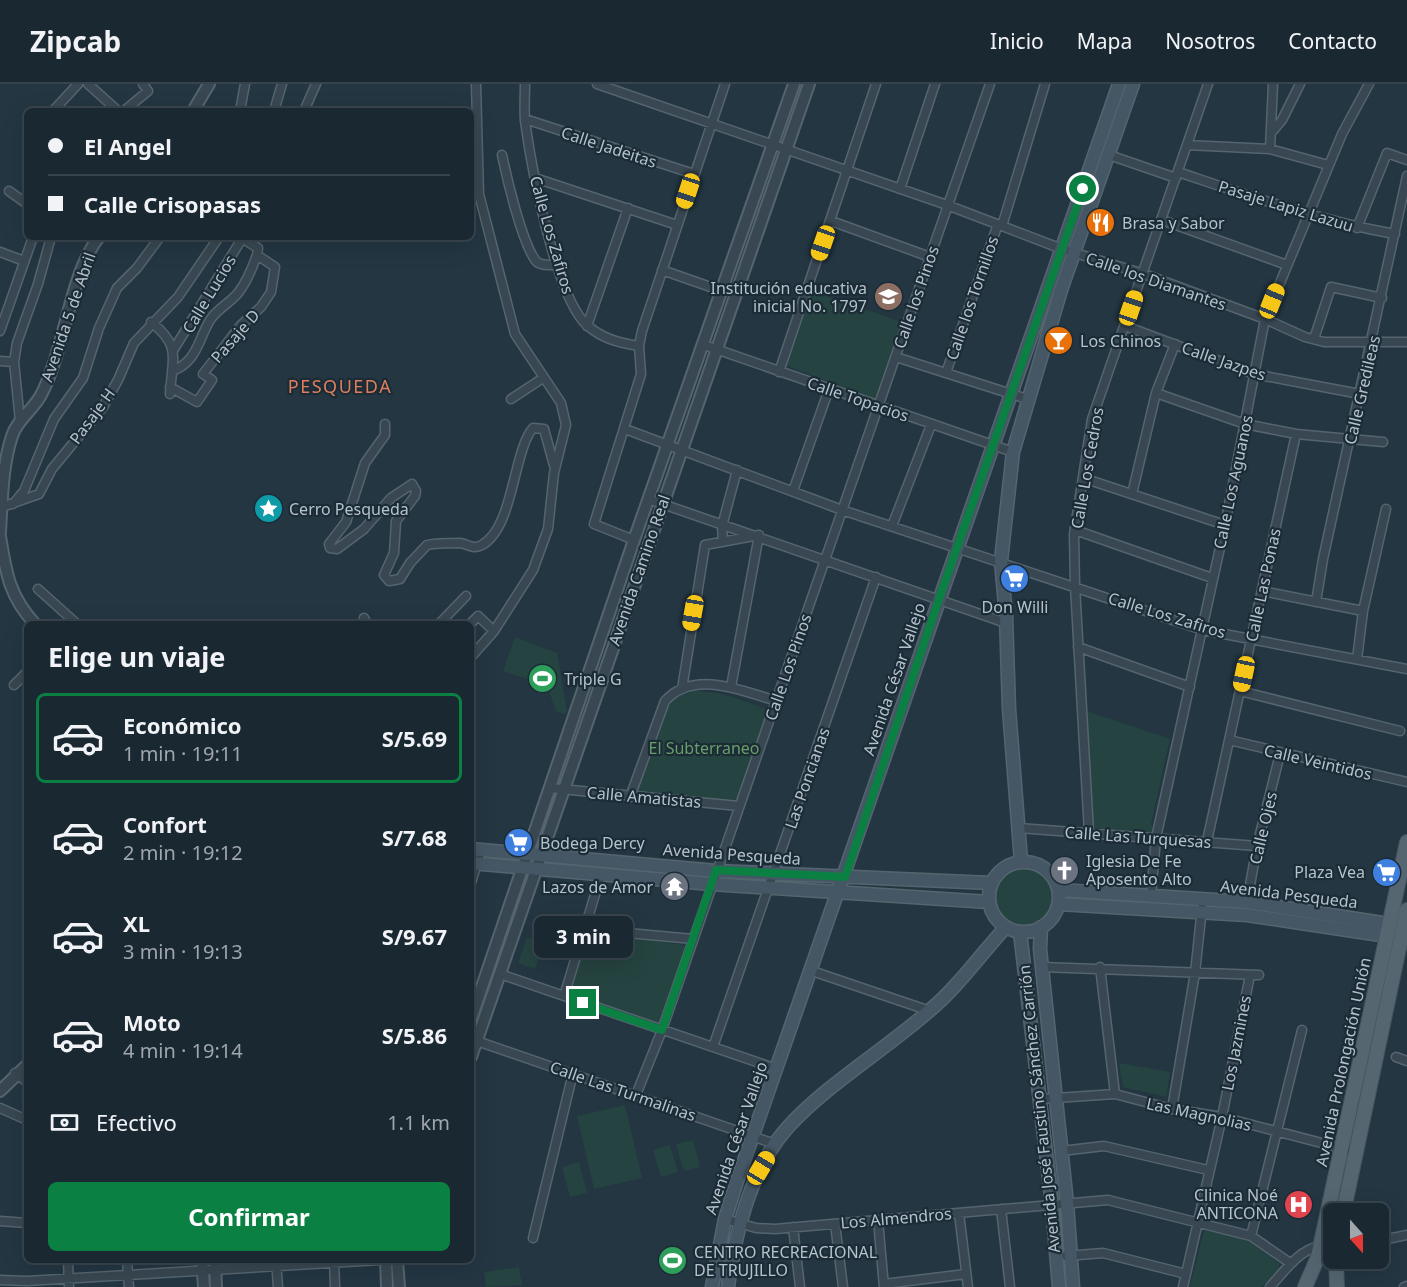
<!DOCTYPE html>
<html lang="es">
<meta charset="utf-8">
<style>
body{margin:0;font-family:"Noto Sans",sans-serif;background:#23303a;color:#f1f3f6;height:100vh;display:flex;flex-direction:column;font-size:22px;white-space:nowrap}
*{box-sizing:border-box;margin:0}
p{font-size:20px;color:#9fa6ac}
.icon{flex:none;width:33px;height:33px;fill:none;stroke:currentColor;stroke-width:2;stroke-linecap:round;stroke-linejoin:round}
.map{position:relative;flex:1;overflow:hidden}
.drawer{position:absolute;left:24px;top:537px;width:450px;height:642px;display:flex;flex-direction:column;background:#1a2832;border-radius:9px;box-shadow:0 6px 24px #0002,0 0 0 2px #38444d}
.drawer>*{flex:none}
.hud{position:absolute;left:24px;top:24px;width:450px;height:132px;border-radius:9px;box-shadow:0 6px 24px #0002,0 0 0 2px #38444d;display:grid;align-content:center;height:132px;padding:0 24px;background:#1a2832}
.needle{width:39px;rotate:159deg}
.controls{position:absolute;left:1323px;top:1119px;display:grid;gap:12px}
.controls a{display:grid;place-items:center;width:66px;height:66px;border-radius:9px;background:#1a2832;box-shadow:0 6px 24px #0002,0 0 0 2px #38444d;font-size:30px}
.end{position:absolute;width:27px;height:27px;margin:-14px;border:8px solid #0b8043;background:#fff;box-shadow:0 0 0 3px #fff}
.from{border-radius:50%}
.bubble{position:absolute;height:42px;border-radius:9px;background:#1a2832;box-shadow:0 6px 24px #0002,0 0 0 2px #38444d;font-size:20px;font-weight:700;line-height:42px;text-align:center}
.car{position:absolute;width:18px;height:36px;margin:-18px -9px;border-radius:8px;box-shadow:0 0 4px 2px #0007;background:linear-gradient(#f5c518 24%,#345 0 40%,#f5c518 0 76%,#345 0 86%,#f5c518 0)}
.hud b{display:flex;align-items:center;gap:21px;height:57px;font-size:22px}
.hud b+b{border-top:2px solid #38444d}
.hud i{width:15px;height:15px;background:#f1f3f6}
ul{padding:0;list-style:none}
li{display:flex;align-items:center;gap:18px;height:90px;margin:0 12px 9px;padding:0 12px;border:3px solid transparent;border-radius:9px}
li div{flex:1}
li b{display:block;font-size:22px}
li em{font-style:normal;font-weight:700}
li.on{border-color:#0b8043}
li>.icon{width:54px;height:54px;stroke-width:1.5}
h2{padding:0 24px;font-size:27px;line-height:72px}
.pay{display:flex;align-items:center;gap:15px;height:66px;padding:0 24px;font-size:22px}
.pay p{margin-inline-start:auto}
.primary-button{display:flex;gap:12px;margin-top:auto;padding:12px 24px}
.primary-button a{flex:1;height:69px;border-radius:9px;background:#0b8043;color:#fff;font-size:24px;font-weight:700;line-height:69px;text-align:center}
header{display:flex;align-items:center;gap:36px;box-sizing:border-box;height:84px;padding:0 30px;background:#1a2832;border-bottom:2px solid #38444d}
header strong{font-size:28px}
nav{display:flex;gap:33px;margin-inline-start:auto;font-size:21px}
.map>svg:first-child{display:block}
.green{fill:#254340}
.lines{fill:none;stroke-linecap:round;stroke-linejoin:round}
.minor-casing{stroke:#55656f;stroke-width:11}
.tertiary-casing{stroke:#55656f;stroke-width:14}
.secondary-casing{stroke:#55656f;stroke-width:15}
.primary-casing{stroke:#44535d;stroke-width:16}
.minor{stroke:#384751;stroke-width:8}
.tertiary{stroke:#384751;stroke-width:10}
.secondary{stroke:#455765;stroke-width:12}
.primary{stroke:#556671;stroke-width:14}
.route{stroke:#0b8043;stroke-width:8}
.labels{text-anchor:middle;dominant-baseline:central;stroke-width:4.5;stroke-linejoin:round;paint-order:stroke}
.street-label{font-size:16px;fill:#b4c2cc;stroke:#1c2c36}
.poi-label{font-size:16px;fill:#b4c2cc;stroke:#1c2c36;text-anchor:start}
.park-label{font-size:16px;fill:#699e6b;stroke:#1c2c36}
.neighbourhood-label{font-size:18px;letter-spacing:1.5px;fill:#de7d5d;stroke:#1c2c36}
</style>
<header>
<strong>Zipcab</strong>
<nav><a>Inicio</a><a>Mapa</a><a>Nosotros</a><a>Contacto</a></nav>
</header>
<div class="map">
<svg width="1407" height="1203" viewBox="0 0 1407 1203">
<rect width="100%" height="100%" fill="#233642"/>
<!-- green -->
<path class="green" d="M 812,207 L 902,238 L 875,315 L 787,282 Z
M 515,553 L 557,569 L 567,628 L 563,630 L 556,627 L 547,602 L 503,587 Z
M 693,607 C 721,607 743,616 768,626 L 737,716 L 637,709 L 672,615 Z
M 1086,627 L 1170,655 L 1151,740 L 1153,746 L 1149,750 L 1093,744 Z
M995 812a30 30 0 1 1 60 0a30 30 0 1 1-60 0Z
M 586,849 L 685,861 L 686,865 L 662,937 L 659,939 L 568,909 Z
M 527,853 L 544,858 L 535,885 L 518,879 Z
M 1119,979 L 1170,988 L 1166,1013 L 1123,1003 Z
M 625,1021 L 642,1094 L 594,1105 L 577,1032 Z
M 693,1056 L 700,1083 L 684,1087 L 676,1060 Z
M 670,1061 L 678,1088 L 661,1093 L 653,1066 Z
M 579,1078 L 587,1109 L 570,1113 L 562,1083 Z
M 1204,1146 L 1244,1154 L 1279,1179 L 1279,1188 L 1261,1203 L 1190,1203 Z
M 519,1183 L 522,1201 L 486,1203 L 484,1188 Z"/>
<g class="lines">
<defs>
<path id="minor" d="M 88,0 L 118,27
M 525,0 C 525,12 524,25 525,37 C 531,81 556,216 588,242 C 603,255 620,259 639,262
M 597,0 L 947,121 L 1062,165 L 1144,190 L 1265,235 L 1305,253 L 1324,258 L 1407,258
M 53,27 L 78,0
M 124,27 L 148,7 L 143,0
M 240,27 L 245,0
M 274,27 L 282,0
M 304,27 L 316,0
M 525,35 L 694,90
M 1271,49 L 1282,36 L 1300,0
M 1187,61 L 1270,65 L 1328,81
M 1270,65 L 1273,0
M 502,71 C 507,95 522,159 536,177 C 540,182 552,181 558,181
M 1109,71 L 1176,94
M 1178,88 C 1250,112 1320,137 1395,150
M 535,94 L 677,141
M 900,105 L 935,0
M 9,107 L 27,120
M 1162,136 L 1287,181
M 831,137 L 930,173
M 1002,142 L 1045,0
M 1357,144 L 1387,69 L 1407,76
M 0,168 L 24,177
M 662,186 L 722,207
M 151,238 C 182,262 172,275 170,310
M 587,242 L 628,124
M 1125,242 L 1254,290 L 1360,310
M 0,247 L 33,153
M 1314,255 L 1331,203 L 1382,214
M 704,261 L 1013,368
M 174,265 L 243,153
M 896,273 L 1027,315
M 0,277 L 14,278
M 172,287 C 197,278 198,256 210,236 C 217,225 230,219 238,209 C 247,198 252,185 257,171
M 779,288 L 876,0
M 946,289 L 998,140
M 170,303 L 197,318 L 212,296 L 203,290 L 241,241 L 261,223 L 271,208 L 275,183 L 257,171 L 258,164 L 240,153
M 1156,309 L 1245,340 L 1296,350 L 1383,358
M 511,315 L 543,294
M 20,337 L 14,278 L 17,259 L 38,200 L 51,153
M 385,340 L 385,351 L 365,379 L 346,438 L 329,460 L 330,464 L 337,465 L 364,445 L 391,414 L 412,400 L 416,407 L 415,412 L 396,437 L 394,469 L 384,491 L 389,497 L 400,495 L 410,479 L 427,461 C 436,459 451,459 460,459 C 468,460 473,466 482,461 C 514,443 513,367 533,344 L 544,345 L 555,385
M 625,345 L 842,426 L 1203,546 L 1407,585
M 1083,394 L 1225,441
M 793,407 L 829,305
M 1132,410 L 1156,309 L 1175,260
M 648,415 L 1006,539
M 13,420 L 24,407 L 54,335 L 83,294 L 99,244 L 117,204 L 137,184 L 160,153
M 2,423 L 39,410 L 52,385 L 103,323 L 118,296 L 134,259 L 178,213 L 219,153
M 892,442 L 931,341
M 1075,446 L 1212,494
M 634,456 L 594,440 L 641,290 L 639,262 L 642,247 L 725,0
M 723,458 L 722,442 L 737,386
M 38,505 L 77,540
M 1262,507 L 1363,527
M 1316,518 L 1323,475 L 1407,92
M 364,534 L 367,540
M 439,540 L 466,512
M 470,540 L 478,532 L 494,547
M 1078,563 L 1190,603
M 471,573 L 494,547 L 533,486 L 548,445 L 554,389 L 566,341 L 561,319 L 515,250 L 479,110 L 476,0
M 1357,575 L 1363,527 L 1386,425
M 14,601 L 27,588
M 682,605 L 705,461 L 759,451 L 731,603
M 1240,607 L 1400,647
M 1229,656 L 1407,698
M 550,704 L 739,722
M 630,713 L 665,617 C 694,585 743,607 776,617
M 1019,744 L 1257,762
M 1089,749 L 1075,502 L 1074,450 L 1092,335 L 1208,0
M 1207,757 L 1296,350
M 471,799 L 481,766
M 1151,812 L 1156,754 L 1225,441 L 1265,235 L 1342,50 L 1369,0
M 1247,818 L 1257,762 L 1280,670
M 584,845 L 693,855
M 1042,883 L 1259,891
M 1100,883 L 1115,1010
M 812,887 L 930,927
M 500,890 L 777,985
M 564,912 L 601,791
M 471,955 L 775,1060
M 713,963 L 876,493
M 1396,973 L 1407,977
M 15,989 L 27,998
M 636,1011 L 662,946 L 990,0
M 1041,1015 L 1115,1010 L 1172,1025 L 1222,1033 L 1356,1068
M 0,1024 L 27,1036
M 1172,1025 L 1195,889 L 1202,824
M 1061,1067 L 1104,1062 L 1208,1086
M 1001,1125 L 1010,1203
M 959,1129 L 968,1203
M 725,1135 L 756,1144 L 775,1145 L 1108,1116 L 1251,1152 L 1290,1179
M 878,1136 L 884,1203
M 0,1137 L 27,1139
M 835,1140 L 843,1203
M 793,1143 L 800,1203
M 1251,1152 L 1302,946
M 533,1154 L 573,989
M 1378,1157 L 1407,1151
M 1066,1172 L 1103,1169 L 1186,1190
M 68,1176 L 69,1203
M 127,1176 L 129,1203
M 276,1176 L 278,1203
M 334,1176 L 335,1203
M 0,1196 L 27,1197 L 380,1176
M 884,1200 L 966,1190
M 1183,1203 L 1222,1033 L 1250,891
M 1270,1203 C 1288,1183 1304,1158 1334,1161
M 1404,1203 L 1407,1202"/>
<path id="tertiary" d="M 193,27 L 209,0
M 0,448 C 2,417 2,382 12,352 C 17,336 33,326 41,311 C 66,263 69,191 99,153
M 0,452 C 6,489 9,512 35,540
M 471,935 L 634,456 L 794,0
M 471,973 L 809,0
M 0,1007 L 27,981
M 202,1176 L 204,1203
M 215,1176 L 216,1203
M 386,1176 L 387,1203
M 397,1176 L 399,1203"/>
<path id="secondary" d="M 471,765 L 716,787 L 991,799
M 1021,777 L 1009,625 L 1006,532 L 1001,477 L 1013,368 L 1061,206 L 1133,0
M989 813a35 35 0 1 1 70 0a35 35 0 1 1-70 0Z
M 471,779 L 711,800 L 989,818
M 1059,806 L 1247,818 L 1389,840
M 1059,820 L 1247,831 L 1387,852
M 1041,843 L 1040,865 L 1067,1119 L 1073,1203
M 1020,848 L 1052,1120 L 1059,1203
M 712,1203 L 725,1135 L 737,1097 L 1119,0
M 728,1203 C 735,1150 751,1084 788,1043 C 826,1001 886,965 929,927 C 958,903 980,871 1006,843"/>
<path id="primary" d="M 1343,1130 L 1407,826
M 1336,1174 L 1337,1203
M 1305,1203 L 1318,1173 L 1407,758"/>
</defs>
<!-- minor casing -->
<use href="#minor" class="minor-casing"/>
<!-- tertiary casing -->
<use href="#tertiary" class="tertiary-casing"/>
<!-- secondary casing -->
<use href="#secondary" class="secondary-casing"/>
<!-- primary casing -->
<use href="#primary" class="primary-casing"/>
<!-- minor -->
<use href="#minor" class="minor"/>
<!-- tertiary -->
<use href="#tertiary" class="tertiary"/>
<!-- secondary -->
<use href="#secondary" class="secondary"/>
<!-- primary -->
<use href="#primary" class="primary"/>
</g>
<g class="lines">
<!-- route -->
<path class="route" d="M 583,919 L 662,946 L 716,786 L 845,793 L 939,515 L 1083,105"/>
</g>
<!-- icons -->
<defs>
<symbol id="restaurant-disc" viewBox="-11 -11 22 22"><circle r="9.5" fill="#e8710a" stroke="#1c2c36"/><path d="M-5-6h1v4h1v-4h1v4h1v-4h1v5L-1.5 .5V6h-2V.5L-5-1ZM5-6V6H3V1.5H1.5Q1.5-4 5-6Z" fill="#fff"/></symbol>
<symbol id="school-disc" viewBox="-11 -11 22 22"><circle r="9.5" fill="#8d6e63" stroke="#1c2c36"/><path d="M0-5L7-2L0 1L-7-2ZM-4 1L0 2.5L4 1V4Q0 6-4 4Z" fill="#fff"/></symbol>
<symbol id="bar-disc" viewBox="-11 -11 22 22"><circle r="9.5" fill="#e8710a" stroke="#1c2c36"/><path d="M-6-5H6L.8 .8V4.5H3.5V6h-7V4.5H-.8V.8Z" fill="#fff"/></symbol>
<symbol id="sight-disc" viewBox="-11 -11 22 22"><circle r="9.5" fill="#0f9aa8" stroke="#1c2c36"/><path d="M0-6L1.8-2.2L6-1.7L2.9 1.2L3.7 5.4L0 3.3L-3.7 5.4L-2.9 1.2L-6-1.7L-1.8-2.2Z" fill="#fff"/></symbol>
<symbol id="supermarket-disc" viewBox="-11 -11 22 22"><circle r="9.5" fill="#3f7fe0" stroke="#1c2c36"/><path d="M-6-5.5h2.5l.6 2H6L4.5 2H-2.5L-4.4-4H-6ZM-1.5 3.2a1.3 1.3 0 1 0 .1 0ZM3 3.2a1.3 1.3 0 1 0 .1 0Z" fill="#fff"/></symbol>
<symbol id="stadium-disc" viewBox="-11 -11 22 22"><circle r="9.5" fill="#2e9e5b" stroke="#1c2c36"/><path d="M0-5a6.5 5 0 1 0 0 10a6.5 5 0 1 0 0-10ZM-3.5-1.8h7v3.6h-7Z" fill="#fff"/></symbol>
<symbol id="church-disc" viewBox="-11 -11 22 22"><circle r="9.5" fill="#6b7280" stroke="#1c2c36"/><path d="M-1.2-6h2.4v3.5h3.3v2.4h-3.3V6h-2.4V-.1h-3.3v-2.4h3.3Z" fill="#fff"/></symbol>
<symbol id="temple-disc" viewBox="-11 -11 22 22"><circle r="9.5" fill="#6b7280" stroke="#1c2c36"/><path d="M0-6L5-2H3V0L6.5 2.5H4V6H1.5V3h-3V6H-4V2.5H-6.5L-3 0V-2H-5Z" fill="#fff"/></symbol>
<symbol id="hospital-disc" viewBox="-11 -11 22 22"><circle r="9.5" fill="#e0444e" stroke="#1c2c36"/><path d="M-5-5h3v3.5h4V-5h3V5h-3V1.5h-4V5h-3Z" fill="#fff"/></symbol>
</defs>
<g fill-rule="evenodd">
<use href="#restaurant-disc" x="1084" y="122" width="33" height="33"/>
<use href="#school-disc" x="872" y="196" width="33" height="33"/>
<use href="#bar-disc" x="1042" y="240" width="33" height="33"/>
<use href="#sight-disc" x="252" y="408" width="33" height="33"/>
<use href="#supermarket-disc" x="998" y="478" width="33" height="33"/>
<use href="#stadium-disc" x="526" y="578" width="33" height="33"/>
<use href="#supermarket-disc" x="502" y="742" width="33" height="33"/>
<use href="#church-disc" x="1048" y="770" width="33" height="33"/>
<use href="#supermarket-disc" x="1370" y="772" width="33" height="33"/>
<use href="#temple-disc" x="658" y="786" width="33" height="33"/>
<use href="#hospital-disc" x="1282" y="1104" width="33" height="33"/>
<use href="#stadium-disc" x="656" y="1160" width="33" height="33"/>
</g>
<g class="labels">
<!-- street labels -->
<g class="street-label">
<text transform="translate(609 63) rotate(18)">Calle Jadeitas</text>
<text transform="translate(1286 122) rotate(17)">Pasaje Lapiz Lazuu</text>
<text transform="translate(552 151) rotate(74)">Calle Los Zafiros</text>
<text transform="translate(1156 197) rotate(19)">Calle los Diamantes</text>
<text transform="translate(209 210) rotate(-59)">Calle Lucios</text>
<text transform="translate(916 213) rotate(-71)">Calle los Pinos</text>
<text transform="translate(972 214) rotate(-71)">Calle los Tornillos</text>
<text transform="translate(68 233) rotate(-71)">Avenida 5 de Abril</text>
<text transform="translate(235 252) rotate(-49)">Pasaje D</text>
<text transform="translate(1224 277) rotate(19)">Calle Jazpes</text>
<text transform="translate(1362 306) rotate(-77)">Calle Gredileas</text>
<text transform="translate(858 315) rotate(19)">Calle Topacios</text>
<text transform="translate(92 332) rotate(-54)">Pasaje H</text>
<text transform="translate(1087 384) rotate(-80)">Calle Los Cedros</text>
<text transform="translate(1233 398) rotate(-78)">Calle Los Aguanos</text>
<text transform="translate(639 486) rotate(-71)">Avenida Camino Real</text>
<text transform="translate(1263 501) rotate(-78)">Calle Las Ponas</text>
<text transform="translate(1167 531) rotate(17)">Calle Los Zafiros</text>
<text transform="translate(788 583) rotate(-71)">Calle Los Pinos</text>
<text transform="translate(894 595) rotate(-71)">Avenida César Vallejo</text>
<text transform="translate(1318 678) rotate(13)">Calle Veintidos</text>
<text transform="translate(807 694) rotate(-71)">Las Poncianas</text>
<text transform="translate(644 713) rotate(5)">Calle Amatistas</text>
<text transform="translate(1263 744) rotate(-77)">Calle Ojes</text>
<text transform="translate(1138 753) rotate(4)">Calle Las Turquesas</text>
<text transform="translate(732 770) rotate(4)">Avenida Pesqueda</text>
<text transform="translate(1289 810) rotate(7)">Avenida Pesqueda</text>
<text transform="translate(1236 959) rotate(-79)">Los Jazmines</text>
<text transform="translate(1343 978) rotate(-78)">Avenida Prolongación Unión</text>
<text transform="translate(623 1007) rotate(19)">Calle Las Turmalinas</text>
<text transform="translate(1039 1025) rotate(-96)">Avenida José Faustino Sánchez Carrión</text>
<text transform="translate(1199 1030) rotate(12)">Las Magnolias</text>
<text transform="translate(736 1054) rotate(-71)">Avenida César Vallejo</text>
<text transform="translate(896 1134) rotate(-5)">Los Almendros</text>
</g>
<!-- poi labels -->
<g class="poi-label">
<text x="1122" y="139">Brasa y Sabor</text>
<text x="867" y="204" text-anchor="end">Institución educativa<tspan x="867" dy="18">inicial No. 1797</tspan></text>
<text x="1080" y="257">Los Chinos</text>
<text x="289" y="425">Cerro Pesqueda</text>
<text x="1015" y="523" text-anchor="middle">Don Willi</text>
<text x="564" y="595">Triple G</text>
<text x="540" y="759">Bodega Dercy</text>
<text x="1086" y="777">Iglesia De Fe<tspan x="1086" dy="18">Aposento Alto</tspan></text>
<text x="1365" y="788" text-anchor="end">Plaza Vea</text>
<text x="653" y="803" text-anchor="end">Lazos de Amor</text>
<text x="1278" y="1111" text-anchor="end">Clinica Noé<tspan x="1278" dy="18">ANTICONA</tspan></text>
<text x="694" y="1168">CENTRO RECREACIONAL<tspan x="694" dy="18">DE TRUJILLO</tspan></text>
</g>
<!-- park labels -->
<g class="park-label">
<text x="704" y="664">El Subterraneo</text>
</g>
<!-- neighbourhood labels -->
<g class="neighbourhood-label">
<text x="340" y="302">PESQUEDA</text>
</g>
</g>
</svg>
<div class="controls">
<a><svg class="needle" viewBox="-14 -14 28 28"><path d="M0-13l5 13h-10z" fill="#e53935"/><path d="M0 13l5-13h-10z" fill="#9fa6ac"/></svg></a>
</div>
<i class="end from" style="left:1083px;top:105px"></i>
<i class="end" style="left:583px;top:919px"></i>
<div class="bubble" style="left:534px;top:832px;width:99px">3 min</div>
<i class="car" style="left:688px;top:107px;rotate:198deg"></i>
<i class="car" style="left:823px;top:159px;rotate:199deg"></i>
<i class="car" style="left:1272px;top:217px;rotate:22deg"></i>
<i class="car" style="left:1131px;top:224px;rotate:19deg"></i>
<i class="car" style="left:693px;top:529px;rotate:190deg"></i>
<i class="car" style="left:1244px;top:590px;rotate:192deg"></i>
<i class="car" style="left:761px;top:1084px;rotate:31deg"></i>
<div class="hud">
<b><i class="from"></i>El Angel</b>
<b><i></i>Calle Crisopasas</b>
</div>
<section class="drawer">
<h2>Elige un viaje</h2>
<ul>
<li class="on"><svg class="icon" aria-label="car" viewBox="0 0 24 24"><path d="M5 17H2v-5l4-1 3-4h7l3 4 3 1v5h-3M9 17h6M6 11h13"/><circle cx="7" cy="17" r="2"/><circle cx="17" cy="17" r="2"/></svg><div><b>Económico</b><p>1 min · 19:11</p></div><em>S/5.69</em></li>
<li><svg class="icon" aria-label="car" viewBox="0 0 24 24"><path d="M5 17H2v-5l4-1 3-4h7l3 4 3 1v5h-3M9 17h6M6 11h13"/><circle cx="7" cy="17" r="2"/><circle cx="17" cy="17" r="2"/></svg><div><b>Confort</b><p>2 min · 19:12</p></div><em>S/7.68</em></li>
<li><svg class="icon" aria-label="car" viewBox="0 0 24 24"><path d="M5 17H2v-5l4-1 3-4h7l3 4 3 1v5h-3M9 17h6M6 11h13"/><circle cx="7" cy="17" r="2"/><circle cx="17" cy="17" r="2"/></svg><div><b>XL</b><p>3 min · 19:13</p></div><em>S/9.67</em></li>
<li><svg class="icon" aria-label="car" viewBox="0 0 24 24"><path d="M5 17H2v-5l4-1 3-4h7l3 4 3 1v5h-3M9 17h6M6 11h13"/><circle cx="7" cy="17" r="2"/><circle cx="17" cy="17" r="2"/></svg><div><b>Moto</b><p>4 min · 19:14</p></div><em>S/5.86</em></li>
</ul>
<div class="pay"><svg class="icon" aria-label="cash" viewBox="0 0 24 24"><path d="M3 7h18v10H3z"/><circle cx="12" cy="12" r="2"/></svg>Efectivo<p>1.1 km</p></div>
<div class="primary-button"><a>Confirmar</a></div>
</section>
</div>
